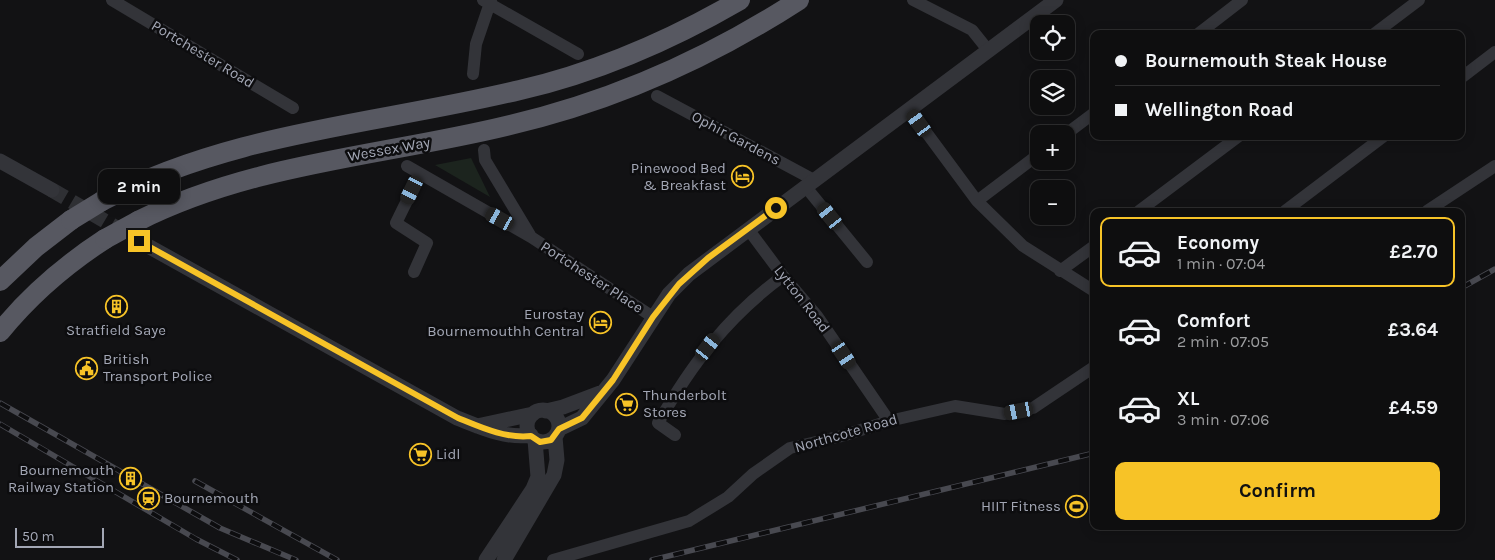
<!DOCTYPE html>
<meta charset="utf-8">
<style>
body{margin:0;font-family:Karla,sans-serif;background:#171718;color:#f1f3f6;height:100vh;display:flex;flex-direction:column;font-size:19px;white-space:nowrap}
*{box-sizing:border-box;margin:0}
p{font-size:16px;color:#9b9c9e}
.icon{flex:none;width:28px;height:28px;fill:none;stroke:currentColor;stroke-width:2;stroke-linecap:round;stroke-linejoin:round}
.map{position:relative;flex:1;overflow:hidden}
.drawer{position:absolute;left:1090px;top:208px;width:375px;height:322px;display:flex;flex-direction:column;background:#0e0e0f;border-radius:10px;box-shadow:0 2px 12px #0003,0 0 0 1px #2e2e2f}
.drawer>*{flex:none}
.banner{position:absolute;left:1090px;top:30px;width:375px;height:110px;border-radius:10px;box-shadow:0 2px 12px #0003,0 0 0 1px #2e2e2f;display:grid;align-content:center;height:110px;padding:0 25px;background:#0e0e0f}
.controls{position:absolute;left:1030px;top:15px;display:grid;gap:10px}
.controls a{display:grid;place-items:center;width:45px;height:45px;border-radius:10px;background:#0e0e0f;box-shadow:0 2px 12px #0003,0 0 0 1px #2e2e2f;font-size:25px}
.scale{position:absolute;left:15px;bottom:12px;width:89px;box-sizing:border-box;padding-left:5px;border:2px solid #a3a7b5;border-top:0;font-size:14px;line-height:18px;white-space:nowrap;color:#a3a7b5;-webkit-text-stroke:4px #0d0d0f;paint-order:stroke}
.end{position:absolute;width:22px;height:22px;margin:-11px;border:6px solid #f7c327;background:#111;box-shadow:0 0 0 2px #111}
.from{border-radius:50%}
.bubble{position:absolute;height:35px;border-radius:10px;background:#0e0e0f;box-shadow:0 2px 12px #0003,0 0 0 1px #2e2e2f;font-size:16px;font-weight:700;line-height:35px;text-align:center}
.car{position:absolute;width:15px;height:30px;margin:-15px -8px;border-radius:6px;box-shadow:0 0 4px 1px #0007;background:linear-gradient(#222 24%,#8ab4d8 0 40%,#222 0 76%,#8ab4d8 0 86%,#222 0)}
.banner b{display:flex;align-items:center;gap:18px;height:48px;font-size:19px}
.banner b+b{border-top:1px solid #2e2e2f}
.banner i{width:12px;height:12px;background:#f1f3f6}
ul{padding:9px 0 0;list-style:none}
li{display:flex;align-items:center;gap:15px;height:70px;margin:0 10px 8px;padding:0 15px;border:2px solid transparent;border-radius:10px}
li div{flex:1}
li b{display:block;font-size:19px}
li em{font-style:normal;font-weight:700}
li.active{border-color:#f7c327}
li>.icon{width:45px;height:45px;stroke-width:1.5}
.primary-button{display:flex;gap:10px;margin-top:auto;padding:10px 25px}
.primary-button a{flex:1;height:58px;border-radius:10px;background:#f7c327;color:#111;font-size:20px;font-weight:700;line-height:58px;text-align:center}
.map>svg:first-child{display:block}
.green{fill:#1c241e}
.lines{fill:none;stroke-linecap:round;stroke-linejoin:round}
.tertiary-tunnel{stroke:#2f3034;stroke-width:15;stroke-dasharray:15 8;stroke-linecap:butt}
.minor{stroke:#333439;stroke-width:12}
.tertiary{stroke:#333439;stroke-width:15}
.trunk{stroke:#575861;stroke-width:20}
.rail-casing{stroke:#484950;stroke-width:5.5}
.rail{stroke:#0d0d0f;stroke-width:4;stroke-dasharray:11;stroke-linecap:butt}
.trunk-bridge{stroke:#575861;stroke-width:20}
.route{stroke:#f7c327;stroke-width:6}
.labels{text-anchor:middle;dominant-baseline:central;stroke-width:5;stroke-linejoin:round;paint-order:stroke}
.street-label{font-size:15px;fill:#a3a7b5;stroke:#0d0d0f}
.poi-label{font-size:15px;fill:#a3a7b5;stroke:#0d0d0f;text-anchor:end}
</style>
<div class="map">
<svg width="1495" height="560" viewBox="0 0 1495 560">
<rect width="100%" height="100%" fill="#121214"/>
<!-- green -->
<path class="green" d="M 471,158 L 490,197 L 435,165 Z"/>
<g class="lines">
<!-- tertiary-tunnel -->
<path class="tertiary-tunnel" d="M 52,190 L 139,241"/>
<!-- minor -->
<path class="minor" d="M 112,0 L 293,108
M 483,0 L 578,54
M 913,0 L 972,30 L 988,50
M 1198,34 L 1242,0
M 1374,34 L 1419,0
M 473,74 L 476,44 L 491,0
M 1461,78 L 1495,52
M 657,96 L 814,180
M 909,109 L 977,201 L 1023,246 L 1094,291
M 1066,134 L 1094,113
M 484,150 L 485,160 L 530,235
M 407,166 L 531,237 L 653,317
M 805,186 L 867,262
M 977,201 L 1039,154
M 1139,211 L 1239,136
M 1285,211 L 1384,136
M 1427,211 L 1495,166
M 748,229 L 783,276 L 817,316 L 889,421
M 1060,271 L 1094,246
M 414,272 L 427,243 L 396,223 L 420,174
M 675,435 L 658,423 C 692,364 727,317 783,276
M 553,560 L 689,521 L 728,497 L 753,474 L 790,448 L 842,436 L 889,421 L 955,406 L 1005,414 L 1033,408 L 1094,367"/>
<!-- tertiary -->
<path class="tertiary" d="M 0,161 L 52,190
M 139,241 L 457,418 C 480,427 505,439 531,435
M527 426a16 16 0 1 1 32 0a16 16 0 1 1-32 0Z
M 546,411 L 563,407 L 600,393
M 477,426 L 533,414
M 559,429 L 582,418 L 613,380 L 669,294 L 689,274 L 1056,0
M 486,560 L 533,489 L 538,477 L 535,440
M 504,560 L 554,475 L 557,460 L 555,437"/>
<!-- trunk -->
<path class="trunk" d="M 102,201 C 231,132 380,124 520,90 C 598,72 671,40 740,0
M 138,221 C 253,163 382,156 506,126 C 611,102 708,59 799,0
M 0,281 L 36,247 L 71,220
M 0,332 C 30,295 65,265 105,239"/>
<defs>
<path id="rail" d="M 1461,288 L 1495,269
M 0,403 L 220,528 L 296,560
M 0,424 L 196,539 L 237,560
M 195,481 L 337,560
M 652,560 L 1094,453"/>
</defs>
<!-- rail casing -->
<use href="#rail" class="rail-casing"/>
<!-- rail -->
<use href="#rail" class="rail"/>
<!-- trunk-bridge -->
<path class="trunk-bridge" d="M 71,220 L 102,201
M 105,239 L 138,221"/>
</g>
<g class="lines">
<!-- route -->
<path class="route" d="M 139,241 L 458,418 C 480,427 506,439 531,436 L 540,442 L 551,440 L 559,429 L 582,418 L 613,380 L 653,317 L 679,284 L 708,258 L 776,208"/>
</g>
<!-- icons -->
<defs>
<symbol id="hotel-ring" viewBox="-11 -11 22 22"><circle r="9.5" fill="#0d0d0f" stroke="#f7c327" stroke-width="1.5"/><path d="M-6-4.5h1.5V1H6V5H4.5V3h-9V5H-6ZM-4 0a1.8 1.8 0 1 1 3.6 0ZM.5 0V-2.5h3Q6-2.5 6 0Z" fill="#f7c327"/></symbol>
<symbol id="building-ring" viewBox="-11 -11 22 22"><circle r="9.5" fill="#0d0d0f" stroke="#f7c327" stroke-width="1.5"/><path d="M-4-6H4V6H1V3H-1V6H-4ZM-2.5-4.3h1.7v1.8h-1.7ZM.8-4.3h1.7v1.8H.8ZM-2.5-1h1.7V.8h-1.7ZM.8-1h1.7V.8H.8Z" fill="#f7c327"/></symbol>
<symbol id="civic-ring" viewBox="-11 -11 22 22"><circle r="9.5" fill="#0d0d0f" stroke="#f7c327" stroke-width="1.5"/><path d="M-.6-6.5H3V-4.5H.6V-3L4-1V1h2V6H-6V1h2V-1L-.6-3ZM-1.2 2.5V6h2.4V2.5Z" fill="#f7c327"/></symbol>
<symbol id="supermarket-ring" viewBox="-11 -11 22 22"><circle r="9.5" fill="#0d0d0f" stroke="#f7c327" stroke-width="1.5"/><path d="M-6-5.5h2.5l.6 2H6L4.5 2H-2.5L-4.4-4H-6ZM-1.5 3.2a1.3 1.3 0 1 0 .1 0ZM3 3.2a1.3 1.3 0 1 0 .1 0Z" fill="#f7c327"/></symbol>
<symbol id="station-ring" viewBox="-11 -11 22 22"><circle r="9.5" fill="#0d0d0f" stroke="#f7c327" stroke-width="1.5"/><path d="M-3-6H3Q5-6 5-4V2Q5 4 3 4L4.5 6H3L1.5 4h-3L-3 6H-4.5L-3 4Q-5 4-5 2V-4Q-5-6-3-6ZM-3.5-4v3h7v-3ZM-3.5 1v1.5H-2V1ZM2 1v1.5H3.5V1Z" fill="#f7c327"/></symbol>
<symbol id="stadium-ring" viewBox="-11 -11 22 22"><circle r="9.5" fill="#0d0d0f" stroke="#f7c327" stroke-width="1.5"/><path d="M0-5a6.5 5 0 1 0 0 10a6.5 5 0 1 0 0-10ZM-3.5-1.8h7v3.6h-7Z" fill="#f7c327"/></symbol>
</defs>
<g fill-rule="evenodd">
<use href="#hotel-ring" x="730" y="164" width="25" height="25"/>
<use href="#building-ring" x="104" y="294" width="25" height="25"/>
<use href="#hotel-ring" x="588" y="310" width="25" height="25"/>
<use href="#civic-ring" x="74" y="356" width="25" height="25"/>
<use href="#supermarket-ring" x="614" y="392" width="25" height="25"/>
<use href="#supermarket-ring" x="408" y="442" width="25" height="25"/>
<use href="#building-ring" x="118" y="466" width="25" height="25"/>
<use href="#station-ring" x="136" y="486" width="25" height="25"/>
<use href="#stadium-ring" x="1064" y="494" width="25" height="25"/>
</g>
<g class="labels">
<!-- street labels -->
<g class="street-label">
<text transform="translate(203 54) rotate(31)">Portchester Road</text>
<text transform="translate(736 138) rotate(28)">Ophir Gardens</text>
<text transform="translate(389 149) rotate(-10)">Wessex Way</text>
<text transform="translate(592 277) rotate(33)">Portchester Place</text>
<text transform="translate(802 299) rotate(52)">Lytton Road</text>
<text transform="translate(846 433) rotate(-16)">Northcote Road</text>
</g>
<!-- poi labels -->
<g class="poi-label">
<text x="726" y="168">Pinewood Bed<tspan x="726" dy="17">&amp; Breakfast</tspan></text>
<text x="584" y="314">Eurostay<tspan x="584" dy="17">Bournemouthh Central</tspan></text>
<text x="116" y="330" text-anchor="middle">Stratfield Saye</text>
<text x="103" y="359" text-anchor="start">British<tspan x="103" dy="17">Transport Police</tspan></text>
<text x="643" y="395" text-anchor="start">Thunderbolt<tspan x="643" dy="17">Stores</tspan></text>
<text x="436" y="454" text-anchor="start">Lidl</text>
<text x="114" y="470">Bournemouth<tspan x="114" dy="17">Railway Station</tspan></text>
<text x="164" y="498" text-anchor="start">Bournemouth</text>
<text x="1061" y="506">HIIT Fitness</text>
</g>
</g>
</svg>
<div class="controls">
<a><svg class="icon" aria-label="locate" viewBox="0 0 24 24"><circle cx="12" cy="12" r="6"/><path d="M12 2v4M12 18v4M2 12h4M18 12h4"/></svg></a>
<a><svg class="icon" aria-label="layers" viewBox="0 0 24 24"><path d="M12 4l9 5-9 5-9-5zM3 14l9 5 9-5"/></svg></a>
<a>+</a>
<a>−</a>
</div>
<div class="scale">50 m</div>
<i class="end from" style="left:776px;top:208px"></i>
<i class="end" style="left:139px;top:241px"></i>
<div class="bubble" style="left:98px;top:169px;width:82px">2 min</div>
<i class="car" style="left:919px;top:123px;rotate:324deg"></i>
<i class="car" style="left:412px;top:190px;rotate:206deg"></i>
<i class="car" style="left:830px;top:216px;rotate:321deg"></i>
<i class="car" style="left:500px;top:219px;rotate:299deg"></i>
<i class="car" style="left:708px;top:347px;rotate:37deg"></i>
<i class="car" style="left:844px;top:355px;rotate:146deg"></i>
<i class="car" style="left:1019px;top:411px;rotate:259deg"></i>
<div class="banner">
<b><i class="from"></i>Bournemouth Steak House</b>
<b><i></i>Wellington Road</b>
</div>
<section class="drawer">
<ul>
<li class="active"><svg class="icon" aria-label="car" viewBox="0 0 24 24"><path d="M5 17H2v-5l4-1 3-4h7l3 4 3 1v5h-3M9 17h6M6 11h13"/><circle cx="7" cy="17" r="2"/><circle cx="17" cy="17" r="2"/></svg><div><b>Economy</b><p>1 min · 07:04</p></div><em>£2.70</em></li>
<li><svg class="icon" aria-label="car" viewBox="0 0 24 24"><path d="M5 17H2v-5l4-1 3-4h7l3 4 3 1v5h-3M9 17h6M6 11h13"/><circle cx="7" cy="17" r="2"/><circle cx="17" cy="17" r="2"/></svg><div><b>Comfort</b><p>2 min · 07:05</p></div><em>£3.64</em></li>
<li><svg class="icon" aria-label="car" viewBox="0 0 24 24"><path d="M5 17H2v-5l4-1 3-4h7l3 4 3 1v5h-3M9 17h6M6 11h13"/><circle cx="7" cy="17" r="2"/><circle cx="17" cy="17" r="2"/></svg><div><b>XL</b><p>3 min · 07:06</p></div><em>£4.59</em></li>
</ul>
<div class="primary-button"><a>Confirm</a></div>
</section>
</div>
